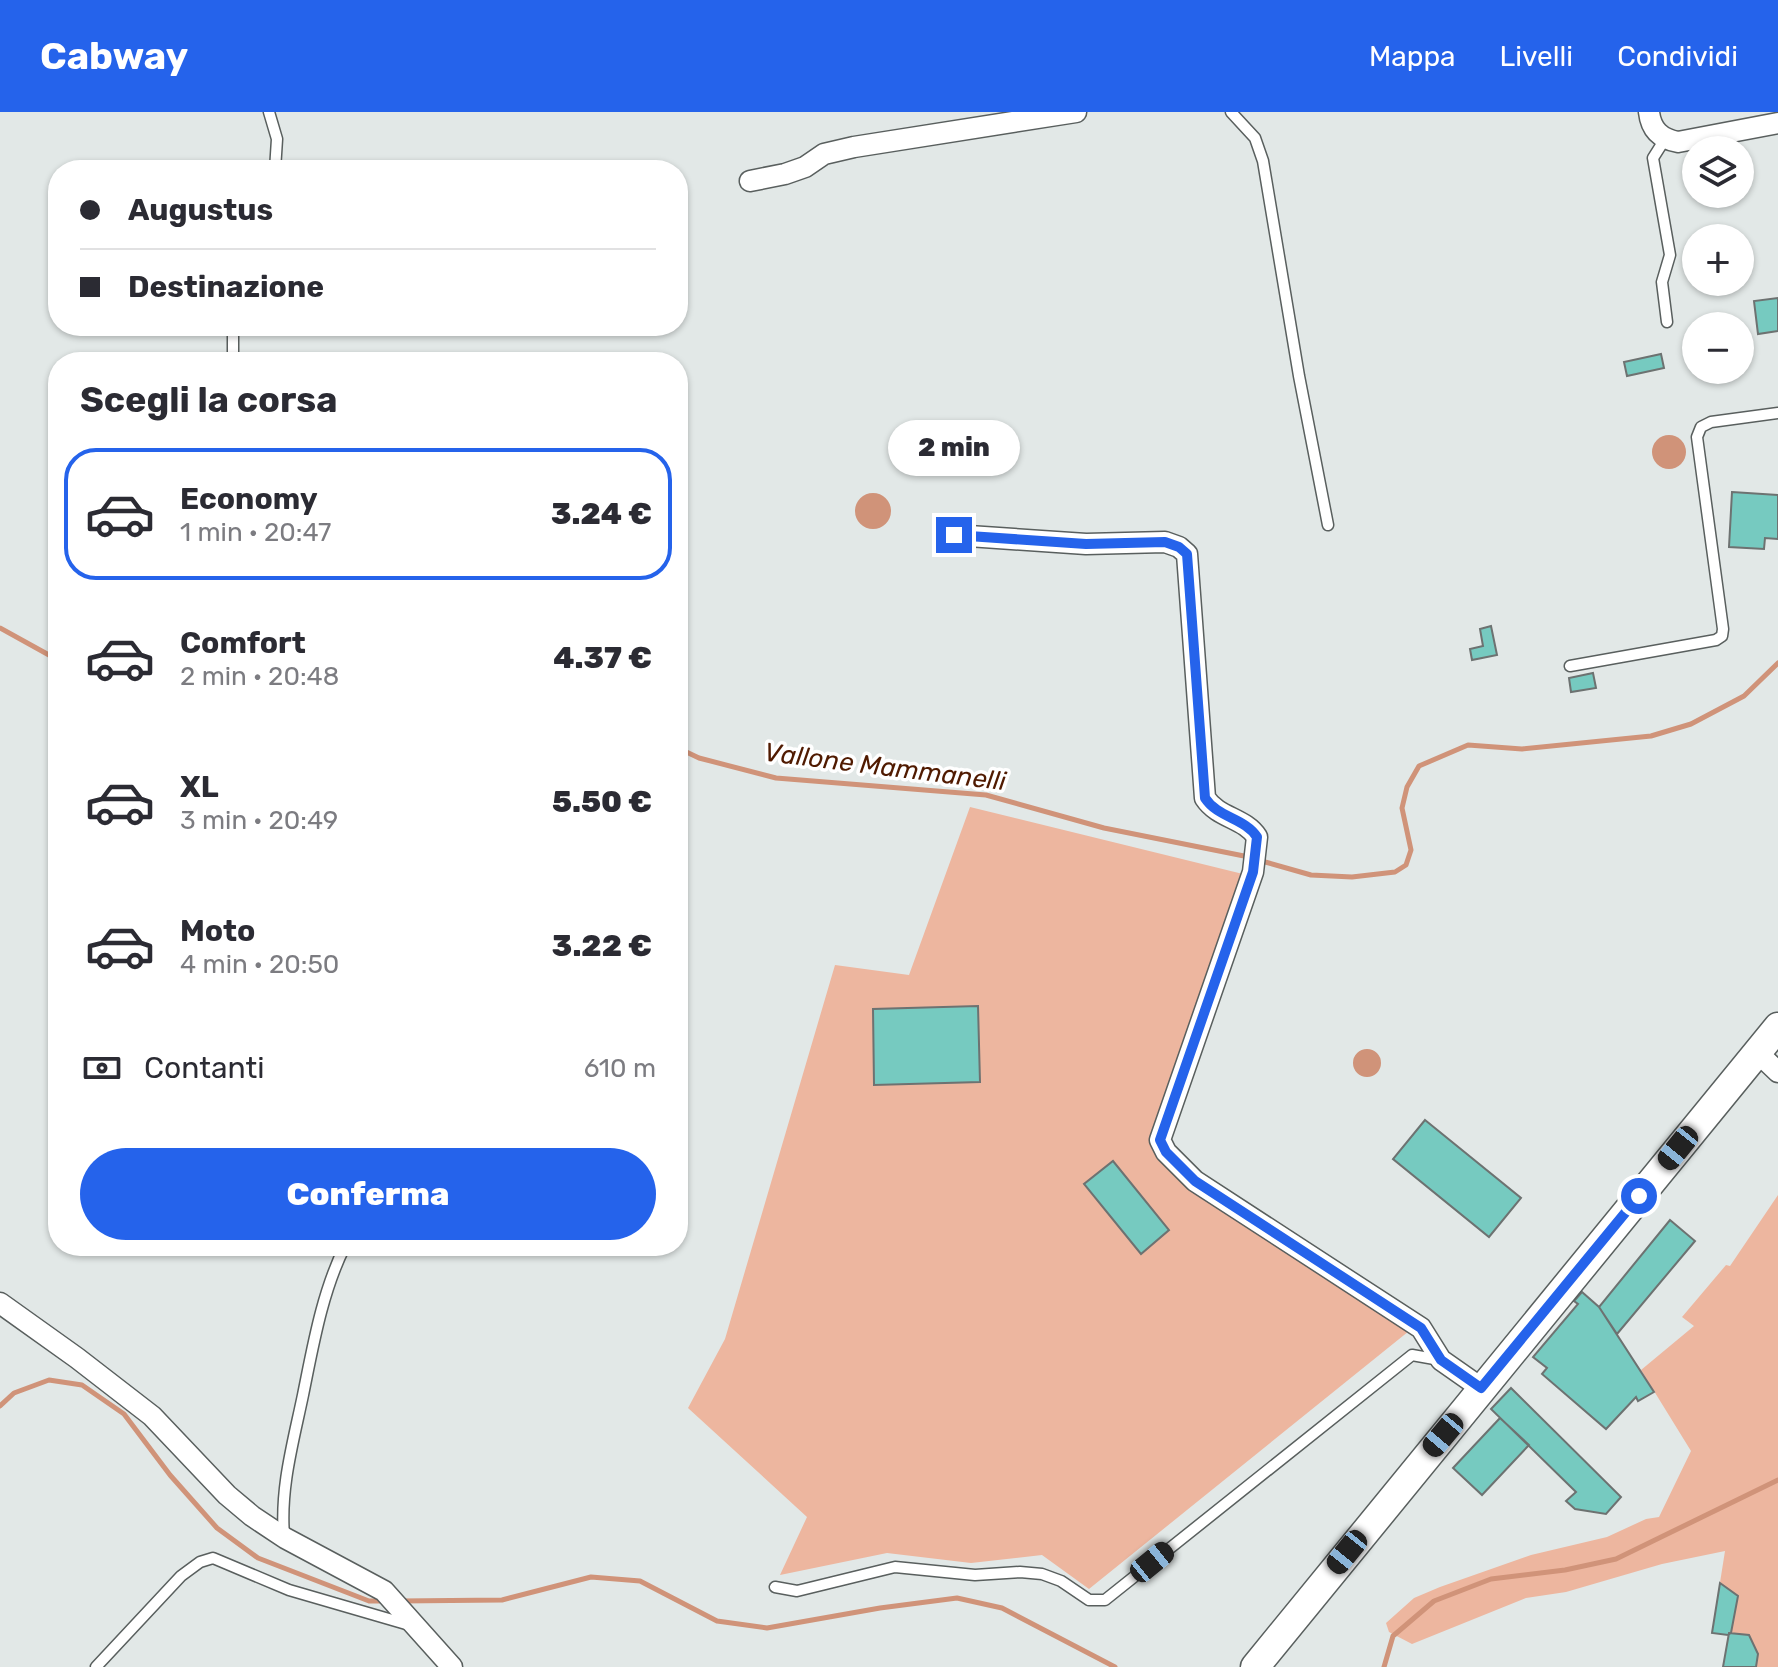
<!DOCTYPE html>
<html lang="it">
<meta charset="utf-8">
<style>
body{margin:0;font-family:Rubik,sans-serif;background:#f7f7f7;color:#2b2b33;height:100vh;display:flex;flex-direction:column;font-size:30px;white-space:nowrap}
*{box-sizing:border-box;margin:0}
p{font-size:26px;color:#7c7c81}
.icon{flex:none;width:44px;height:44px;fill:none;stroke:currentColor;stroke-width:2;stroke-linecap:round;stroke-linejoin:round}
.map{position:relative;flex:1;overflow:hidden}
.side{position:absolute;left:48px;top:240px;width:640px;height:904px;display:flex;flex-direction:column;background:#fff;border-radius:32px;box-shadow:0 2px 6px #0004}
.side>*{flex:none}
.banner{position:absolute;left:48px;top:48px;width:640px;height:176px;border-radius:32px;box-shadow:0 2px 6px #0004;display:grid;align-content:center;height:176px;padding:0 32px;background:#fff}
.tools{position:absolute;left:1682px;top:24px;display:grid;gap:16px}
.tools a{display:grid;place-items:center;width:72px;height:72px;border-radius:50%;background:#fff;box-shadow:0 2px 6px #0004;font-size:40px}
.end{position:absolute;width:36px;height:36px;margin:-18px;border:10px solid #2563eb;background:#fff;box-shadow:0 0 0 4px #fff}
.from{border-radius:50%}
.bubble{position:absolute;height:56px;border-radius:28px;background:#fff;box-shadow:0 2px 6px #0004;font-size:26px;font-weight:800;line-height:56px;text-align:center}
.car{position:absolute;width:24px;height:48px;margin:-24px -12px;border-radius:10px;box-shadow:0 0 6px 2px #0007;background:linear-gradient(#222 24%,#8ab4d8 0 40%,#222 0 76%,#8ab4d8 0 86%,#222 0)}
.banner b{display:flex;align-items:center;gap:28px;height:76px;font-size:30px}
.banner b+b{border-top:2px solid #e1e1e2}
.banner i{width:20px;height:20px;background:#2b2b33}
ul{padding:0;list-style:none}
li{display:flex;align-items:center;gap:24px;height:132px;margin:0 16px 12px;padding:0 16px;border:4px solid transparent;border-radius:32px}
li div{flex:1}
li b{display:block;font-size:30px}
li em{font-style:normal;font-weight:800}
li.on{border-color:#2563eb}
li>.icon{width:72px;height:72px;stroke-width:1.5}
h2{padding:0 32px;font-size:36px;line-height:96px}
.pay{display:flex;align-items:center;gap:20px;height:88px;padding:0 32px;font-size:30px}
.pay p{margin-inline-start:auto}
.button{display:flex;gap:16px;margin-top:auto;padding:16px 32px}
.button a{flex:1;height:92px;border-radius:48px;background:#2563eb;color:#fff;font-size:32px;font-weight:800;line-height:92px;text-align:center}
header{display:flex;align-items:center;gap:48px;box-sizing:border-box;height:112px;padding:0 40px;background:#2563eb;color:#fff}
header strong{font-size:38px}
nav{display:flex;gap:44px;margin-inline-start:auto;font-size:28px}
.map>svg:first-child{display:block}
.green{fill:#edb69f}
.water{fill:#d09379}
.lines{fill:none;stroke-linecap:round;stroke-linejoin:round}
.stream{stroke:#d09379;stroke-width:5}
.building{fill:#76cac0;stroke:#6d7271;stroke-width:2}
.lane-casing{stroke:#595f5e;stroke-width:13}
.street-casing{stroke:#595f5e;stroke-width:23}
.secondary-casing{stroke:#595f5e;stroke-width:31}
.lane{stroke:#fff;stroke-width:10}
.street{stroke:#fff;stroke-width:20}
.secondary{stroke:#fff;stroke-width:28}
.route{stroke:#2563eb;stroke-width:10}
.labels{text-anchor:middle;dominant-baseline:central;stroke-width:7;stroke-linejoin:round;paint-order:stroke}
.water-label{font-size:26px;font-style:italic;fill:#501a00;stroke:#fff}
</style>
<header>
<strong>Cabway</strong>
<nav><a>Mappa</a><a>Livelli</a><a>Condividi</a></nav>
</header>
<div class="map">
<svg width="1778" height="1555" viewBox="0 0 1778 1555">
<rect width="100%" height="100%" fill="#e2e8e7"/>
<!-- green -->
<path class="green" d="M 970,695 L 1247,763 L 1151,1033 L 1196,1074 L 1414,1215 L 1089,1477 L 1042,1443 L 971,1451 L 887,1441 L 780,1463 L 807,1405 L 688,1296 L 725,1227 L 835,853 L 909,863 Z
M 1778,1083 L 1778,1555 L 1723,1555 L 1728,1523 L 1712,1521 L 1725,1439 L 1662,1452 L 1566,1480 L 1526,1486 L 1412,1532 L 1389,1520 L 1386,1511 L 1414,1486 L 1440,1475 L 1531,1443 L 1607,1425 L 1646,1407 L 1659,1405 L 1691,1339 L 1641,1258 L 1694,1214 L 1682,1205 L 1726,1153 L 1730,1154 Z"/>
<!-- water -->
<path class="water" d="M1652 340a17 17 0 1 1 34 0a17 17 0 1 1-34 0Z
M855 399a18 18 0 1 1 36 0a18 18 0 1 1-36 0Z
M1353 951a14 14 0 1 1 28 0a14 14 0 1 1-28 0Z"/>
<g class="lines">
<!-- stream -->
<path class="stream" d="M 0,516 L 58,548
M 678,636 L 699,646 L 776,666 L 986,683 L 1104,716 L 1249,745
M 1258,748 L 1311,763 L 1352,765 L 1395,760 L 1406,753 L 1411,738 L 1402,696 L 1407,675 L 1419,654 L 1468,633 L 1522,637 L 1651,624 L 1691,612 L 1744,584 L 1778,551
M 0,1294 L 14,1281 L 49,1268 L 82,1273 L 124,1302 L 170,1363 L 217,1416 L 258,1446 L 369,1489 L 386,1489
M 400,1489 L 502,1488 L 591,1465 L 640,1469 L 717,1509 L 767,1516 L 880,1496 L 957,1486 L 1002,1496 L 1115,1555
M 1384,1555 L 1393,1524 L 1434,1489 L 1491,1467 L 1565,1458 L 1616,1447 L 1778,1368"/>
</g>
<!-- building -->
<path class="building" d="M 1778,186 L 1778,219 L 1758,222 L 1754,189 Z
M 1661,242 L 1664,256 L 1627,264 L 1624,250 Z
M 1732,380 L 1778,383 L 1778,427 L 1765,426 L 1764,437 L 1729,435 Z
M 1491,514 L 1497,543 L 1472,548 L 1470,537 L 1483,534 L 1480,517 Z
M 1593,561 L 1596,576 L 1571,580 L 1569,566 Z
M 978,894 L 980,970 L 874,973 L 873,897 Z
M 1425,1008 L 1521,1086 L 1489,1125 L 1393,1047 Z
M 1113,1049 L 1169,1118 L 1141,1142 L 1084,1072 Z
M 1670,1108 L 1695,1129 L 1617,1222 L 1599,1195 Z
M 1582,1180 L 1599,1195 L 1654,1280 L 1638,1289 L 1636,1285 L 1606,1317 L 1542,1262 L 1547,1256 L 1533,1245 L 1578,1192 L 1574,1189 Z
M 1511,1276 L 1621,1385 L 1606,1402 L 1575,1397 L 1566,1389 L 1576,1380 L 1491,1297 Z
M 1500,1306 L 1529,1333 L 1482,1383 L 1453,1356 Z
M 1720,1471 L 1738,1484 L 1731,1521 L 1728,1523 L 1712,1521 Z
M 1729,1521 L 1749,1523 L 1758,1542 L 1756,1555 L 1723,1555 Z"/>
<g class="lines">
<defs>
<path id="lane" d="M 269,0 L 277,27 L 275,58
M 1231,0 L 1255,26 L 1263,49 L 1299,264 L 1328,413
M 1665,27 L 1653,46 L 1670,143 L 1662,170 L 1667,210
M 233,250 L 233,214
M 1570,554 L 1716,528 L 1722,524 L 1723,517 L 1697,325 L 1701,315 L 1711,310 L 1778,301
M 284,1424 C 280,1376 293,1331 303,1283 C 313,1234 322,1180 345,1134
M 775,1475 L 797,1479 L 895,1455 L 975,1463 L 1020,1460 L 1042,1462 L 1061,1469 L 1089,1488 L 1105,1488 L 1412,1243 L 1440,1248
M 96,1555 L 181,1464 L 200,1450 L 213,1446 L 289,1478 L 406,1512"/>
<path id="street" d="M 1649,0 C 1651,18 1661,27 1678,30 L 1778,11
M 750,69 L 785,62 L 805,55 L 824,42 L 854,35 L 1076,0
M 954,423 L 1086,432 L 1165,430 L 1179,435 L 1187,442 L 1205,686 C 1218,706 1245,706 1257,725 L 1253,760 L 1160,1028 L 1166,1040 L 1195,1069 L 1421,1216 L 1441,1248 L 1481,1276
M 1757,940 L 1778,960
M 0,1191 L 77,1246 L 152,1304 L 227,1383 L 252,1404 L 285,1426 L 384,1479 L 452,1555"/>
<path id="secondary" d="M 1255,1555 L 1778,915"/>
</defs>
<!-- lane casing -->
<use href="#lane" class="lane-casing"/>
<!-- street casing -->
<use href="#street" class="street-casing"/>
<!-- secondary casing -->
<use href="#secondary" class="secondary-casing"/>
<!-- lane -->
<use href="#lane" class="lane"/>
<!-- street -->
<use href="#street" class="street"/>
<!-- secondary -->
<use href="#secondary" class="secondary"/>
</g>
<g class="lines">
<!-- route -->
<path class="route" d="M 954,423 L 1086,432 L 1165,430 L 1179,435 L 1187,442 L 1205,686 C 1218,706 1245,706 1257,725 L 1253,760 L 1160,1028 L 1166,1040 L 1195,1069 L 1421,1216 L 1441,1248 L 1481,1276 L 1639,1084"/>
</g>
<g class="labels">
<!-- water labels -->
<g class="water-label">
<text transform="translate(885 655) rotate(7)">Vallone Mammanelli</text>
</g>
</g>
</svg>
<div class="tools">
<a><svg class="icon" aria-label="layers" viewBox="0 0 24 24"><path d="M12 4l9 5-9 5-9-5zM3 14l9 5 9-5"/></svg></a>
<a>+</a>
<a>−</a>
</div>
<i class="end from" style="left:1639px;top:1084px"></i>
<i class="end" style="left:954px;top:423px"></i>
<div class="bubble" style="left:888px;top:308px;width:132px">2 min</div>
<i class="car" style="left:1678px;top:1036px;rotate:219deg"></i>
<i class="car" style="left:1443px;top:1323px;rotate:220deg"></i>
<i class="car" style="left:1347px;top:1440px;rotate:219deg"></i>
<i class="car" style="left:1152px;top:1450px;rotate:51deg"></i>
<div class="banner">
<b><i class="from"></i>Augustus</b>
<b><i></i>Destinazione</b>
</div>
<section class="side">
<h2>Scegli la corsa</h2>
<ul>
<li class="on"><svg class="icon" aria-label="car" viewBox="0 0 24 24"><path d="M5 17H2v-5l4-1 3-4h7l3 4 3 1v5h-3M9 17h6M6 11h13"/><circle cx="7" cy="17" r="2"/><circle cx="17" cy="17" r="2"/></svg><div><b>Economy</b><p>1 min · 20:47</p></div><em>3.24 €</em></li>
<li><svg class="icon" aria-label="car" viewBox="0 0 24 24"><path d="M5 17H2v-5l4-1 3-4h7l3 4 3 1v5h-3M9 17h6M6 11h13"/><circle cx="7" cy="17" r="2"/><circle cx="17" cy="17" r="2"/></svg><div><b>Comfort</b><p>2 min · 20:48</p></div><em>4.37 €</em></li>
<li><svg class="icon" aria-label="car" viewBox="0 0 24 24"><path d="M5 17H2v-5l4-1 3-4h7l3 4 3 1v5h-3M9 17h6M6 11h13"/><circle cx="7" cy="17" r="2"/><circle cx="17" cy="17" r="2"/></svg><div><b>XL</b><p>3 min · 20:49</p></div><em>5.50 €</em></li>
<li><svg class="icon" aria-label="car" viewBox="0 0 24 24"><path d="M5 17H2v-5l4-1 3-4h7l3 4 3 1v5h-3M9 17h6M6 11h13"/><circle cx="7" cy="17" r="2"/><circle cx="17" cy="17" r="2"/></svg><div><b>Moto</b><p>4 min · 20:50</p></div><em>3.22 €</em></li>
</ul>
<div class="pay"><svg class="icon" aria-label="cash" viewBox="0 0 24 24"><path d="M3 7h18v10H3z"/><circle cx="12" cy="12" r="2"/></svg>Contanti<p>610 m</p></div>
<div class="button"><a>Conferma</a></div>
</section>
</div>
